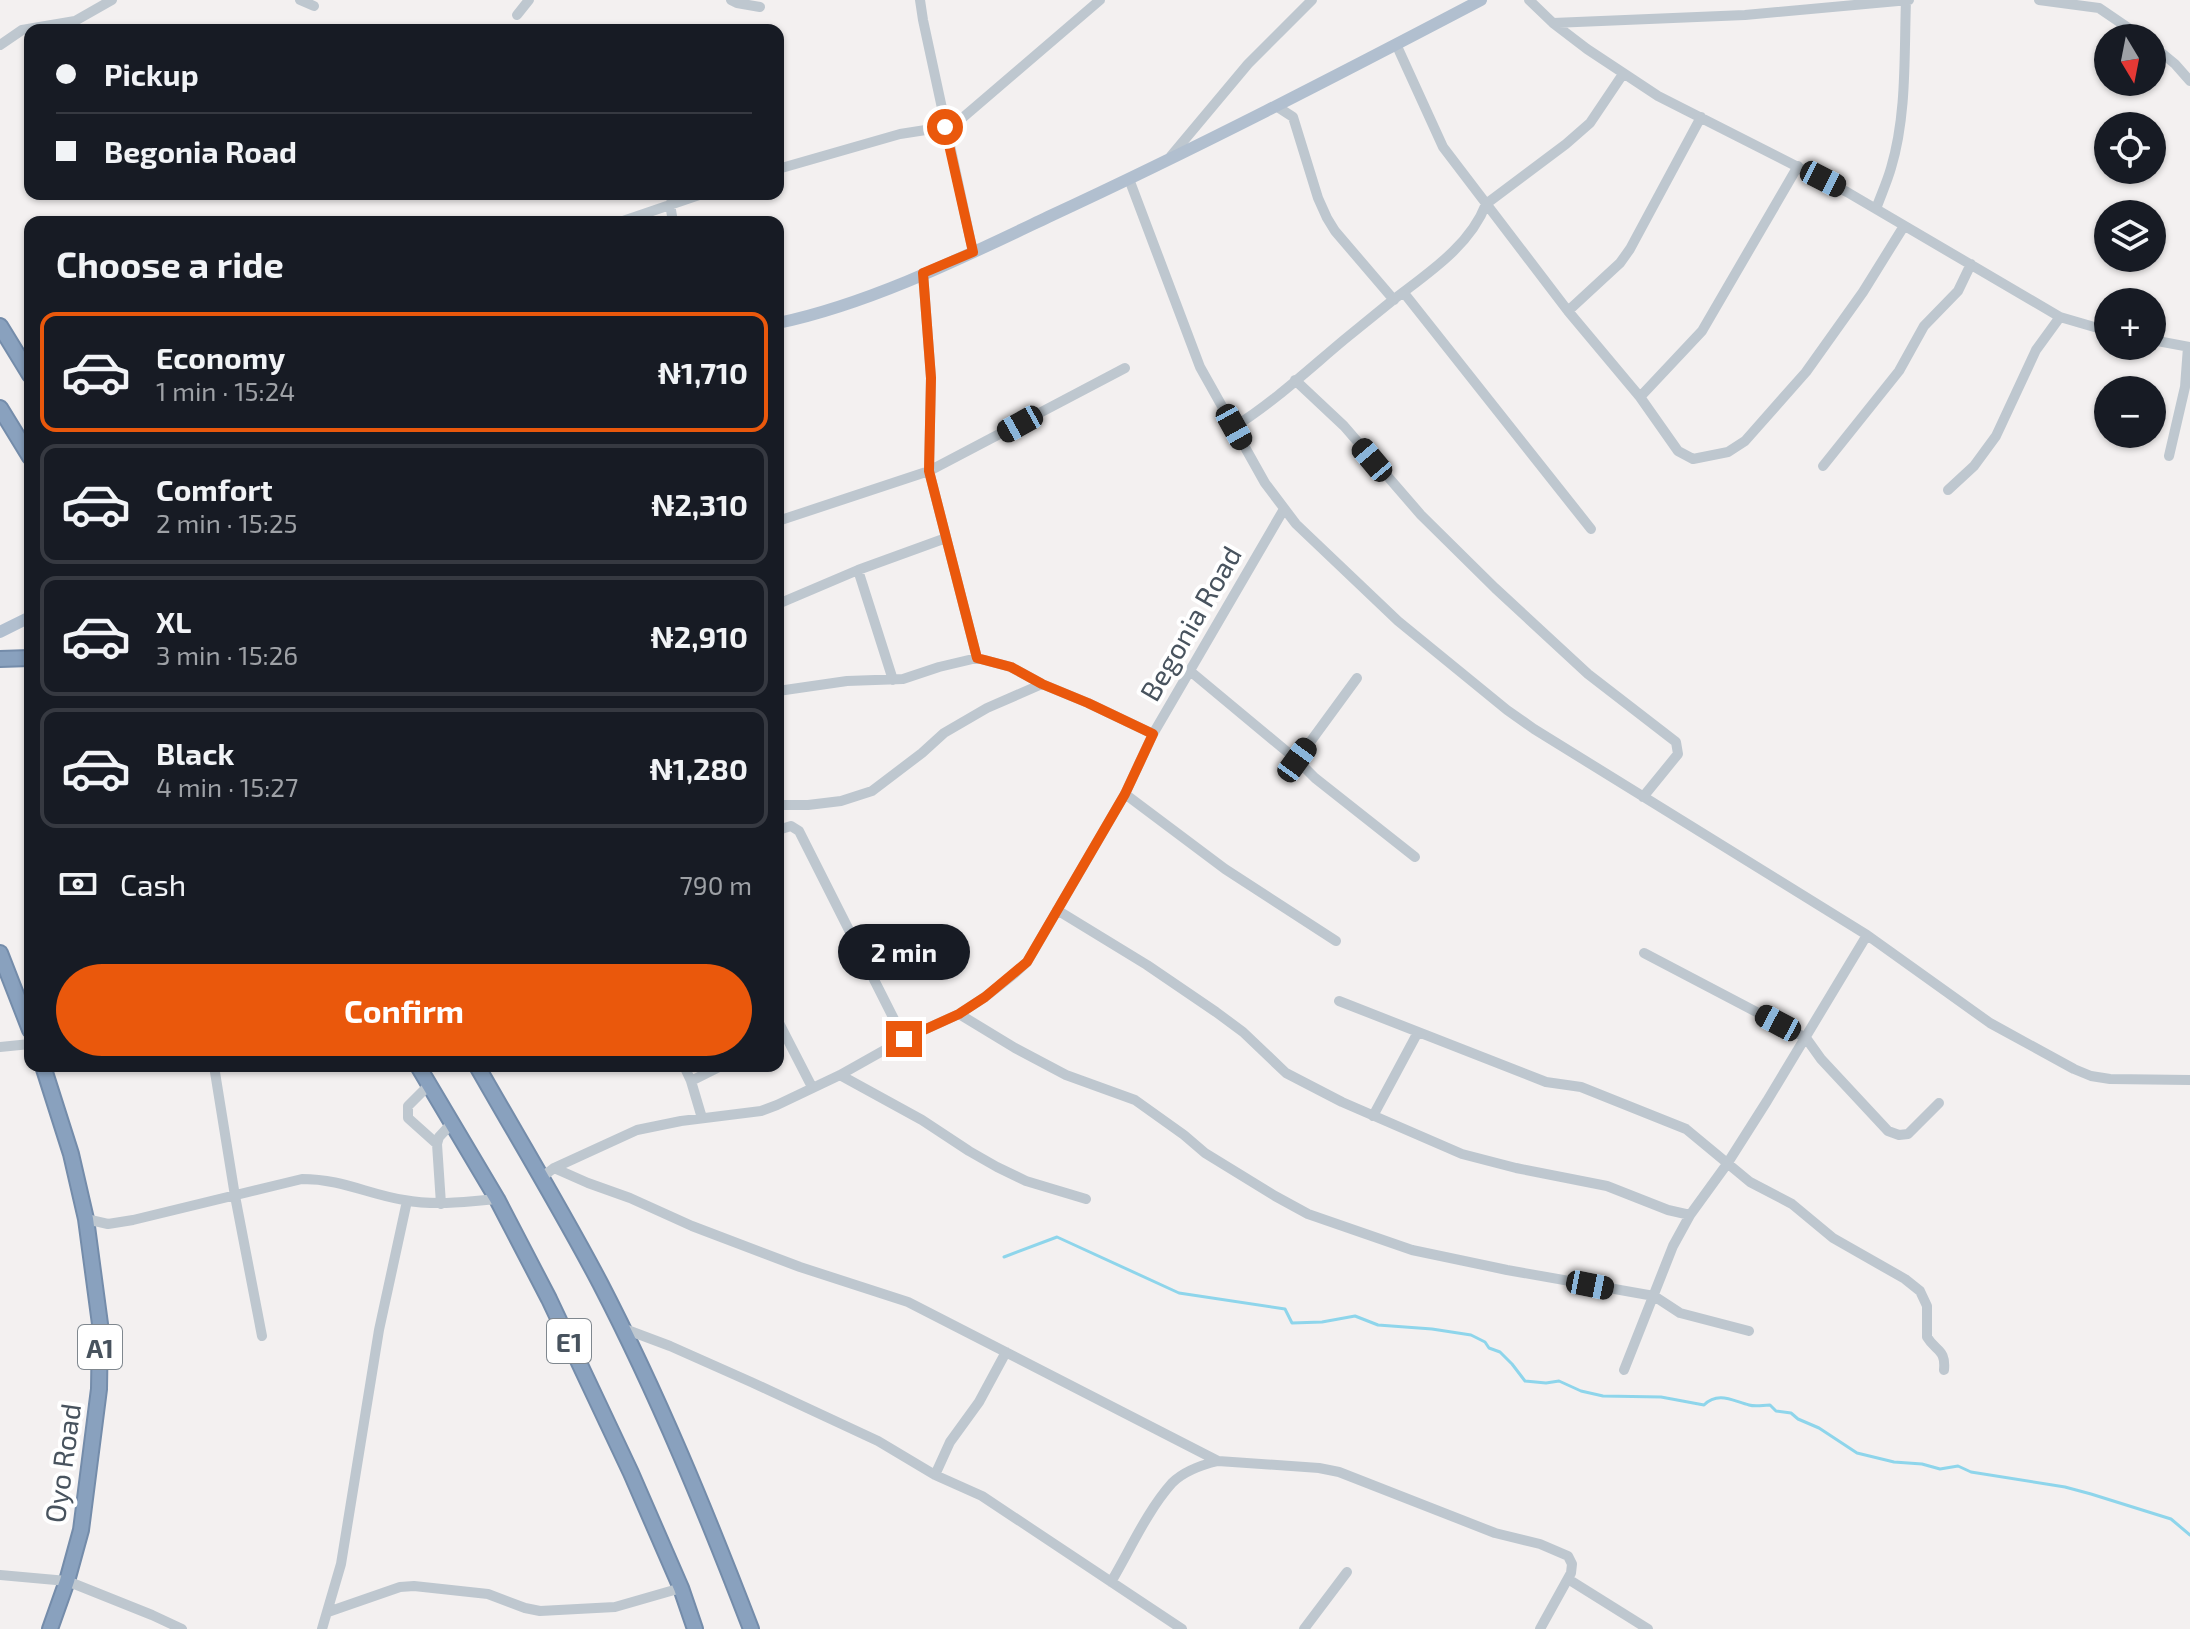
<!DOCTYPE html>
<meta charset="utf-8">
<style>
body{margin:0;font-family:"Exo 2",sans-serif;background:#242831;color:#f1f3f6;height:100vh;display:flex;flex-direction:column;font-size:30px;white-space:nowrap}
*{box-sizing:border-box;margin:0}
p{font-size:26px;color:#9ea1a6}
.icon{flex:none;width:44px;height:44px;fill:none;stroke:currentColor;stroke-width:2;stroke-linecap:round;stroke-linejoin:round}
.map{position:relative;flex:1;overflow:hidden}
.sheet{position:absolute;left:24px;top:216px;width:760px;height:856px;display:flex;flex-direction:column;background:#171b24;border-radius:16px;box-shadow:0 2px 6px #0004}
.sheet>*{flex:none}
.banner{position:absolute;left:24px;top:24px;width:760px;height:176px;border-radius:16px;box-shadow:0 2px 6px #0004;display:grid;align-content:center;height:176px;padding:0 32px;background:#171b24}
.needle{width:52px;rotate:170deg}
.buttons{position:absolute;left:2094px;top:24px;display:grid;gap:16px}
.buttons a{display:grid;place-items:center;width:72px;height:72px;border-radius:50%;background:#171b24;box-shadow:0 2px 6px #0004;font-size:40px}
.end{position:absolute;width:36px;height:36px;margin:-18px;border:10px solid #ea580c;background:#fff;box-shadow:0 0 0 4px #fff}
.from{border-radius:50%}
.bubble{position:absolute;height:56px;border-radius:28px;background:#171b24;box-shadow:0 2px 6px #0004;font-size:26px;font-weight:700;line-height:56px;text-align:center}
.car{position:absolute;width:24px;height:48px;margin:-24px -12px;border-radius:10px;box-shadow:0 0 6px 2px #0007;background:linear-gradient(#222 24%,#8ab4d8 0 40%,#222 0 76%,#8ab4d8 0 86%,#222 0)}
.banner b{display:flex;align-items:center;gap:28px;height:76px;font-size:30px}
.banner b+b{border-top:2px solid #363941}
.banner i{width:20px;height:20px;background:#f1f3f6}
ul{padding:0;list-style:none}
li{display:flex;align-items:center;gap:24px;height:120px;margin:0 16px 12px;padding:0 16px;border:4px solid #363941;border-radius:16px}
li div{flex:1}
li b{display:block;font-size:30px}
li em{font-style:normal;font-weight:700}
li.current{border-color:#ea580c}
li>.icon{width:72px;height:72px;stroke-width:1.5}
h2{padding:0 32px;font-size:36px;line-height:96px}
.pay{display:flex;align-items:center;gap:20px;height:88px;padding:0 32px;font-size:30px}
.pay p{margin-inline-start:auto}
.cta{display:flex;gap:16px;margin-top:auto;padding:16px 32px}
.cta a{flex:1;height:92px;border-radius:48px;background:#ea580c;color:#fff;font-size:32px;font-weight:700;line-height:92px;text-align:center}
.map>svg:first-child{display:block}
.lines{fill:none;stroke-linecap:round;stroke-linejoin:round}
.stream{stroke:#8ed5eb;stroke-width:3}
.highway-casing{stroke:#748caa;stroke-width:18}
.minor{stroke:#bec7cf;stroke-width:10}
.major{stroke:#b1bfcf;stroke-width:12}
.highway{stroke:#89a1be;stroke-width:14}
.route{stroke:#ea580c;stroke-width:10}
.labels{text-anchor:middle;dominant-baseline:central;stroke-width:8;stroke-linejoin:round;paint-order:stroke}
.shield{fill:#fff;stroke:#7f878e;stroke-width:2}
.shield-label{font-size:26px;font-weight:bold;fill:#48535e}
.street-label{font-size:28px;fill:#48535e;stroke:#fff}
</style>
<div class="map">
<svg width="2190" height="1629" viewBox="0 0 2190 1629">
<rect width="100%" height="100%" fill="#f3f0f0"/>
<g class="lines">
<!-- stream -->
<path class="stream" d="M 1004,1257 L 1057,1237 L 1179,1293 L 1285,1309 L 1292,1323 L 1322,1322 L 1355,1316 L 1378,1325 L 1432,1329 L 1471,1335 L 1485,1342 L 1489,1348 L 1500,1352 L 1512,1364 L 1525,1381 L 1546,1383 L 1559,1381 L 1581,1391 L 1603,1396 L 1661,1397 L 1704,1405 C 1718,1391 1733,1401 1749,1405 C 1756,1407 1763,1405 1770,1405 L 1776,1411 L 1791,1413 L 1798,1419 L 1819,1428 L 1857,1453 L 1894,1462 L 1922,1464 L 1940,1469 L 1958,1466 L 1971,1472 L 2065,1487 L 2091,1494 L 2171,1519 L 2190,1535"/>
<defs>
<path id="highway" d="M 0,326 L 30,375
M 0,408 L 30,457
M 0,659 L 30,658
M 0,953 L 30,1030
M 43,1066 L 71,1154 L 86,1219 L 100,1324 L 99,1389 L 81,1530 L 67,1581 L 50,1629
M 418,1066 L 497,1199 L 549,1299 L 631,1473 L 681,1588 L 695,1629
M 477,1066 C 518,1138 561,1209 600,1283 C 658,1395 706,1512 751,1629"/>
</defs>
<!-- highway casing -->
<use href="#highway" class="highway-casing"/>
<!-- minor -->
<path class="minor" d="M 300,0 L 314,6
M 731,0 L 737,3 L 760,7
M 920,0 L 923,20 L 973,252
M 1529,0 L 1553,23 L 1587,49 L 1658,96 L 1847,192 L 2060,317 L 2108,331
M 2039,0 L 2099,8 L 2143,38
M 517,15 L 529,0
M 1553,23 L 1745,15 L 1909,0
M 1396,44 L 1443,147 L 1568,311 L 1640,397 L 1678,451 L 1693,459 L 1728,452 L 1745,441 L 1806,372 L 1863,292 L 1904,226
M 0,45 L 22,30 L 75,21 L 112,0
M 2152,45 L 2175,64 L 2190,81
M 1276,106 L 1293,117 L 1318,198 L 1327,218 L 1335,231 L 1394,300
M 1171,156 L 1248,64 L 1312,0
M 778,169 L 900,134 L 945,127 L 960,120 L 1100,0
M 1129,179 L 1200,367 L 1265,483 L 1296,524 L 1398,621 L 1507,710 L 1534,729 L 1867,935 L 1990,1023 L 2074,1069 L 2091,1076 L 2110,1079 L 2190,1080
M 670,204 L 673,222
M 1876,209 C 1881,195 1887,182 1891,168 C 1907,115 1904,55 1906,0
M 620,222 L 702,194
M 923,273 L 931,378 L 929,471 L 1125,368
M 1404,293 L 1591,529
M 1568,311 L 1620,263 L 1630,249 L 1701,117
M 2152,340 L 2190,347
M 1295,380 L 1344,426 L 1421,515 L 1495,588 L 1588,674 L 1676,742 L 1678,754 L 1643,797
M 1640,397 L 1702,331 L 1798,166
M 1234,427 C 1274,402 1309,369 1345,339 C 1361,326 1377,313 1393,300 C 1428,273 1470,246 1486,204 L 1566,144 L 1590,123 L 1623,74
M 2169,456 L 2185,387 L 2188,347
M 1823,466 L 1899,371 L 1924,326 L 1958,291 L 1971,264
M 1948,490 L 1974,466 L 1996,436 L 2036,350 L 2060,317
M 778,521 L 929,471 L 977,658
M 858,570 L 893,680
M 778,604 L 858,570 L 946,538
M 1190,671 L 1297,760 L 1315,778 L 1415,857
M 778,691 L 847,681 L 903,679 L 939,667 L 977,658 L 1011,667 L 1042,684 L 1088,703 L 1153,734
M 1297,760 L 1357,678
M 1125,794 L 1225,869 L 1336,941
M 778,805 L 808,805 L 841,801 L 872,791 L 922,753 L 944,733 L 987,708 L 1042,684
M 778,830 L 791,826 L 799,831 L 904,1039
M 1057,910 L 1147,965 L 1216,1012 L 1243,1032 L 1286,1073 L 1342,1102 L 1462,1154 L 1516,1168 L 1607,1186 L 1668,1210 L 1690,1215
M 1644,953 L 1806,1038 L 1821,1059 L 1888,1131 L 1899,1135 L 1908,1134 L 1939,1103
M 1339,1001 L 1546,1082 L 1581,1087 L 1686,1129 L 1750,1182 L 1792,1204 L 1833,1238 L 1905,1279 L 1920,1291 L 1927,1306 L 1927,1337 C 1936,1352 1946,1349 1944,1370
M 959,1014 L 1015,1048 L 1066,1075 L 1135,1100 L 1184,1135 L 1205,1153 L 1275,1196 L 1308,1214 L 1412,1250 L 1507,1270 L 1654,1296 L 1680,1313 L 1749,1331
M 778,1021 L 812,1087
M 0,1047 L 30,1044
M 214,1066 L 235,1196 L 262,1336
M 684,1066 L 691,1081 L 702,1118
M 840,1075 L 922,1120 L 969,1151 L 997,1167 L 1026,1181 L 1086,1199
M 691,1081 L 721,1066
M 429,1085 L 408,1106 L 408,1118 L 437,1144
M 1373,1116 L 1418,1032
M 554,1168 L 588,1183 L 630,1198 L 692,1226 L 800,1267 L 908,1302 L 1218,1461
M 542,1177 L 554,1168 L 637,1130 L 681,1121 L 761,1111 L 777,1105 L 840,1075 L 904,1039 L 959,1014 L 985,997 L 1014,974 L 1027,962 L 1037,945 L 1125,794 L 1153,734 L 1284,509
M 441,1204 L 437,1144 L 439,1137 L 451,1124
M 86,1219 L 108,1224 L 133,1220 L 302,1179 C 342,1179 367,1194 404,1200 C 435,1206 466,1202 497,1199
M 622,1328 L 670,1346 L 751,1382 L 878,1441 L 935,1475 L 982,1496 L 1182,1629
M 1624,1370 L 1673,1246 L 1690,1215 L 1727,1164 L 1767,1101 L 1867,935
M 935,1475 L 950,1442 L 979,1402 L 1006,1352
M 0,1575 L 67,1581 L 152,1615 L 182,1629
M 1568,1579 L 1648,1629
M 1111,1582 C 1130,1550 1147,1511 1172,1483 C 1184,1471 1201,1465 1218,1461 L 1319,1468 L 1339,1472 L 1495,1533 L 1540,1544 L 1568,1556 L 1572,1564 L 1571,1573 L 1540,1629
M 328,1612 L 400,1587 L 414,1586 L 488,1594 L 525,1608 L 540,1611 L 615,1607 L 681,1588
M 322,1629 L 341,1564 L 379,1330 L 407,1201
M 1304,1629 L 1347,1572"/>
<!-- major -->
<path class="major" d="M 778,323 C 869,304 964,257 1048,217 C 1195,149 1338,75 1481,0
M 0,632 L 30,617"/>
<!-- highway -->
<use href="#highway" class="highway"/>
</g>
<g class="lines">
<!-- route -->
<path class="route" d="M 904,1039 L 959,1014 L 985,997 L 1027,962 L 1125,794 L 1153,734 L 1088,703 L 1042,684 L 1011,667 L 977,658 L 929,471 L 931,378 L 923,273 L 973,252 L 945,127"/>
</g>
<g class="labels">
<!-- shield labels -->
<g class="shield">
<rect x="547" y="1319" width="44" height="44" rx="6"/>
<rect x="78" y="1325" width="44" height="44" rx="6"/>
</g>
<g class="shield-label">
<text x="569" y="1341">E1</text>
<text x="100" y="1347">A1</text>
</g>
<!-- street labels -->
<g class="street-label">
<text transform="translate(1190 623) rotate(-60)">Begonia Road</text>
<text transform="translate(62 1463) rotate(-82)">Oyo Road</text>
</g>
</g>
</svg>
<div class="buttons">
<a><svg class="needle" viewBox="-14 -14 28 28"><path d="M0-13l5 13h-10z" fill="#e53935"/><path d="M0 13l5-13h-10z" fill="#9ea1a6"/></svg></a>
<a><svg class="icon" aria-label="locate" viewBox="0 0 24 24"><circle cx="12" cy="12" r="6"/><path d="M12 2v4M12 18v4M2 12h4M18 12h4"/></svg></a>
<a><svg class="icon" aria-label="layers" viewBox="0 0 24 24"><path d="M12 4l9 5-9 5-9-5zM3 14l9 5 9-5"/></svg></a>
<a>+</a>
<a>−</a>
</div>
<i class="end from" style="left:945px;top:127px"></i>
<i class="end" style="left:904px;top:1039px"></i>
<div class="bubble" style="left:838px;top:924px;width:132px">2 min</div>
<i class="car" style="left:1823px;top:179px;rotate:117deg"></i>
<i class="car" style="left:1020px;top:424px;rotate:241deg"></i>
<i class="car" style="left:1234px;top:427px;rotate:151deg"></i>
<i class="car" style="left:1372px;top:460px;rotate:320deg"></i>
<i class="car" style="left:1297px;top:760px;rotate:36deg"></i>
<i class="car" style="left:1778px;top:1023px;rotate:298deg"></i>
<i class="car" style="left:1590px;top:1285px;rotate:101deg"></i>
<div class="banner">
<b><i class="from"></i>Pickup</b>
<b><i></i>Begonia Road</b>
</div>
<section class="sheet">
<h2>Choose a ride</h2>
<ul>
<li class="current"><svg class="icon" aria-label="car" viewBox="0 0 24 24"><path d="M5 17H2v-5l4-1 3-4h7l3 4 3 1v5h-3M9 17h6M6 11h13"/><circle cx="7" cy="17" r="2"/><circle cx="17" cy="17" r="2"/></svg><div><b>Economy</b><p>1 min · 15:24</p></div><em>₦1,710</em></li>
<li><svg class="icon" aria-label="car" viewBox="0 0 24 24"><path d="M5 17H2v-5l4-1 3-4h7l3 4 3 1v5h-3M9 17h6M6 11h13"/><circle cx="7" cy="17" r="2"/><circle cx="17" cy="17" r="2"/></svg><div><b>Comfort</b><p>2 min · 15:25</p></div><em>₦2,310</em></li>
<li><svg class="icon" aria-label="car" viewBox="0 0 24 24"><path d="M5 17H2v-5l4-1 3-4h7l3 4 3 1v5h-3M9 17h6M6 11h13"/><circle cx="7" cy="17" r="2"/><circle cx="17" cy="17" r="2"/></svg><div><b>XL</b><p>3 min · 15:26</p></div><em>₦2,910</em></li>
<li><svg class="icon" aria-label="car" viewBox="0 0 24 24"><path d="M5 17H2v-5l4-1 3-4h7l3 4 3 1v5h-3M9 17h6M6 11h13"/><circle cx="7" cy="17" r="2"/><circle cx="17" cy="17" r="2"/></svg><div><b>Black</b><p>4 min · 15:27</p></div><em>₦1,280</em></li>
</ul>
<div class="pay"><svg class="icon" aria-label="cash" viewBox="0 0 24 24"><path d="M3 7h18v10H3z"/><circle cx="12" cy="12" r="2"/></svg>Cash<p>790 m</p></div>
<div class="cta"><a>Confirm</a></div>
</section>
</div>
